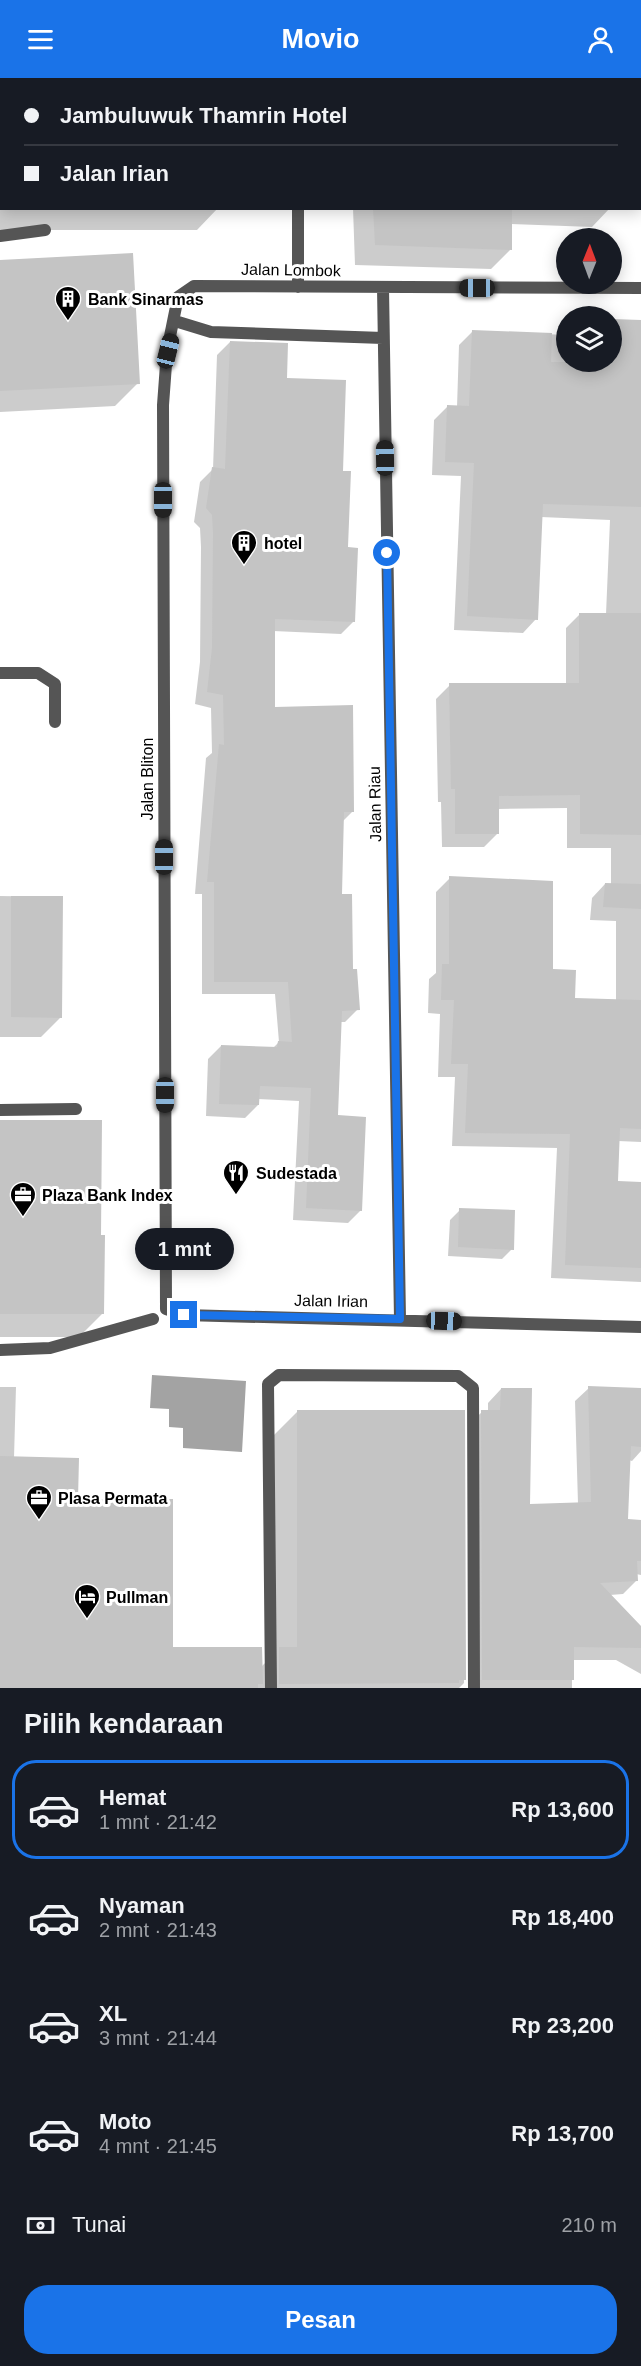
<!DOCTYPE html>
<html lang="id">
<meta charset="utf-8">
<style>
body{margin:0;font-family:Arial,sans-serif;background:#20242c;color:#f1f3f6;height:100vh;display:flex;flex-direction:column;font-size:22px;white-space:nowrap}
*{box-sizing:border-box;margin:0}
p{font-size:20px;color:#9ea1a6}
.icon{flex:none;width:33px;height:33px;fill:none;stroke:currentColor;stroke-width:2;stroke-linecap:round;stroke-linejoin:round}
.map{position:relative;height:1610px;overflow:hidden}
.details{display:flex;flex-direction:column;background:#171b24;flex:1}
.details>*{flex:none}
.top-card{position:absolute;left:0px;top:0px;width:642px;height:132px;box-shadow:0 3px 15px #0003;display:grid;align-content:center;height:132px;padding:0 24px;background:#171b24}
.needle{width:39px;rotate:1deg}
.fabs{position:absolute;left:556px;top:150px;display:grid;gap:12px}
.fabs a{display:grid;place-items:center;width:66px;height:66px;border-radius:50%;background:#171b24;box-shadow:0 3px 15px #0003;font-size:30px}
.end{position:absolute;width:27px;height:27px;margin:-14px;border:8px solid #1a73e8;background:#fff;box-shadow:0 0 0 3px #fff}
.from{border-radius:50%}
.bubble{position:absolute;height:42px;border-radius:21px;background:#171b24;box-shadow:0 3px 15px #0003;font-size:20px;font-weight:600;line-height:42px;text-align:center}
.car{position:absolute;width:18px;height:36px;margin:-18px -9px;border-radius:8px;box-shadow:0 0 4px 2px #0007;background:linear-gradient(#222 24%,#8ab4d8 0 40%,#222 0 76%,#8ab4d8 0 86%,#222 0)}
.top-card b{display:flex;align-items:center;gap:21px;height:57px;font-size:22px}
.top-card b+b{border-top:2px solid #363941}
.top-card i{width:15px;height:15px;background:#f1f3f6}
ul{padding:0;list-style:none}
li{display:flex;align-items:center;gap:18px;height:99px;margin:0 12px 9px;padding:0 12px;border:3px solid transparent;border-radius:24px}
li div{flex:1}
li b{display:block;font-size:22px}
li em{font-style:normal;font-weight:600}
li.active{border-color:#1a73e8}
li>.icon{width:54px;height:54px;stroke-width:1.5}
h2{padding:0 24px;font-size:27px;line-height:72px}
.pay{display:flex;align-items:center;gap:15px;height:66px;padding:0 24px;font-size:22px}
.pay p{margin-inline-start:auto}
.button{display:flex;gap:12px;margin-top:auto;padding:12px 24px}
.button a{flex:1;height:69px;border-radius:24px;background:#1a73e8;color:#fff;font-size:24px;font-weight:600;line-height:69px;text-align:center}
header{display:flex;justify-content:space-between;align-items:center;height:78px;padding:0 24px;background:#1a73e8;color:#fff;font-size:27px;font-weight:600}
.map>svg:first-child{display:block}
.water{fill:#a3a3a3}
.shadow{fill:#0003}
.building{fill:#c4c4c4}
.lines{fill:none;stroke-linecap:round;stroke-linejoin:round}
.lane{stroke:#555;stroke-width:12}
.street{stroke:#555;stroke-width:12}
.route{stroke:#1a73e8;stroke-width:8}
.labels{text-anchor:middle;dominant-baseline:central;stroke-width:6;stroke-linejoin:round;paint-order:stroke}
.street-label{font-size:16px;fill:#000;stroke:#fff}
.poi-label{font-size:16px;font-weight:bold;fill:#000;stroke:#fff;text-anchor:start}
</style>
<header><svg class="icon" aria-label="menu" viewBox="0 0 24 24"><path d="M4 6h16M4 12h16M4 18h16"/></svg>Movio<svg class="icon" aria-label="person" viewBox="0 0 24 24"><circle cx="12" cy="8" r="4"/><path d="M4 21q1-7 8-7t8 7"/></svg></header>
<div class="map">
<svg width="641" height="1610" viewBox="0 0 641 1610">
<rect width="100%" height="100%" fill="#fff"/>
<!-- water -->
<path class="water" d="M 152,1297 L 246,1303 L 242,1374 L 183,1370 L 183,1350 L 169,1349 L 169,1331 L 150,1330 Z"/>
<!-- shadow -->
<path class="shadow" d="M 0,0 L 220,0 L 2,2 L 2,130 L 218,130 L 197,152 L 0,152 Z
M 353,130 L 610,130 L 592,149 L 511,146 L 511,171 L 491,191 L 355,187 Z
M 0,183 L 138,305 L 115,328 L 0,334 Z
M 612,242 L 641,243 L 641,1064 L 618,1063 L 616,1104 L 641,1106 L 641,1204 L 551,1200 L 557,1070 L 452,1068 L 455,999 L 438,999 L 440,936 L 428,935 L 429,901 L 436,895 L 436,814 L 450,800 L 551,892 L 573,921 L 616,923 L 616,843 L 590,842 L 592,820 L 605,806 L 611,807 L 611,770 L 567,770 L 567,730 L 498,731 L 498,755 L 484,769 L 442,769 L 441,724 L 438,724 L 436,621 L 450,607 L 566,606 L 566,550 L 580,536 L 606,536 L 610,442 L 541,439 L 536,541 L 523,555 L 454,552 L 461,398 L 432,397 L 434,342 L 448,328 L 457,329 L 459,267 L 473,253 L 567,257 L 567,284 L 612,284 Z
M 230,264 L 285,301 L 341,394 L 354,543 L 341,556 L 273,553 L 274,630 L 353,733 L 342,744 L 341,817 L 358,931 L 345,944 L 340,944 L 336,1039 L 361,1132 L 348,1145 L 293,1142 L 299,1023 L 258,1021 L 258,1027 L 245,1040 L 206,1038 L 208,981 L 221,968 L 272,971 L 279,964 L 275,916 L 202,916 L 202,816 L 195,816 L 206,680 L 212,675 L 211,630 L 195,626 L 200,584 L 201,469 L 200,450 L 194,444 L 200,404 L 213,391 L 217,277 Z
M 0,818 L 61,819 L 61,939 L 41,959 L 0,959 Z
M 0,1043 L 100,1159 L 103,1235 L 79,1259 L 0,1259 Z
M 460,1132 L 512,1171 L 502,1181 L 448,1178 L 450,1142 Z
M 0,1309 L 16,1309 L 14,1380 L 77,1422 L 172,1571 L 261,1589 L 274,1576 L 274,1357 L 297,1334 L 463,1334 L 464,1605 L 459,1610 L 0,1610 Z
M 589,1310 L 641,1312 L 641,1373 L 632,1383 L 629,1382 L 627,1443 L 641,1443 L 641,1497 L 636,1496 L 636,1503 L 623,1516 L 610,1517 L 641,1550 L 641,1596 L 616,1582 L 572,1582 L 572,1610 L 469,1610 L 468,1347 L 482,1334 L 488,1334 L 488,1325 L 501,1311 L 529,1428 L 578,1426 L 575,1323 Z"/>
<!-- building -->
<path class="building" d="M 373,130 L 512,130 L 512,172 L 375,167 Z
M 133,175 L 140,306 L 0,313 L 0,182 Z
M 612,241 L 641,242 L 641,429 L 543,426 L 538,542 L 467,538 L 474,385 L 445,384 L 447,327 L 469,328 L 472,252 L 552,255 L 551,284 L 612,284 Z
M 230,263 L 288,265 L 287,300 L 346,302 L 343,393 L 351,393 L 348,469 L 358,470 L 355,544 L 275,541 L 275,629 L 353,627 L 354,734 L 344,734 L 342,816 L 352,816 L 353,891 L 357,891 L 360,932 L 342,933 L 338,1037 L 366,1039 L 362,1133 L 306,1130 L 311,1010 L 260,1008 L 259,1027 L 219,1026 L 221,967 L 277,969 L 278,963 L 292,964 L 288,904 L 214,904 L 214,804 L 207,804 L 219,666 L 224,667 L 223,617 L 207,614 L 212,570 L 213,455 L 212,437 L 206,430 L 212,389 L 225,391 Z
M 579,535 L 641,535 L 641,757 L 580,756 L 580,717 L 499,718 L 499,756 L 455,756 L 455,711 L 451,711 L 449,605 L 579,605 Z
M 449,798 L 553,803 L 553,891 L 576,892 L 575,920 L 641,922 L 641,1051 L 620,1050 L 618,1103 L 641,1104 L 641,1190 L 565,1187 L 570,1056 L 465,1055 L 468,986 L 451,986 L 454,922 L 441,922 L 442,886 L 449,886 Z
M 605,805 L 641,806 L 641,831 L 603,829 Z
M 11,818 L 63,818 L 62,940 L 11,939 Z
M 0,1042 L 102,1042 L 101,1157 L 105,1157 L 104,1236 L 0,1236 Z
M 459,1130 L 515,1132 L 514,1172 L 458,1169 Z
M 588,1308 L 641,1310 L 641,1369 L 631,1368 L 628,1441 L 641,1442 L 641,1483 L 637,1483 L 638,1503 L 600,1505 L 641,1548 L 641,1570 L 574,1569 L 574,1602 L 482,1602 L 481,1332 L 500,1332 L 501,1310 L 532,1310 L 530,1426 L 591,1424 Z
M 297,1332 L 465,1332 L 466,1602 L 459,1602 L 459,1605 L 279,1606 L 279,1569 L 297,1569 Z
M 0,1378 L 79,1380 L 78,1421 L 173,1421 L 173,1569 L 262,1569 L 263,1606 L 258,1606 L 258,1610 L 0,1610 Z"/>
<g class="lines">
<!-- lane -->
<path class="lane" d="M 0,158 L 45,152
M 0,595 L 38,595 L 55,606 L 55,644
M 0,1032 L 76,1031
M 0,1272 L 50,1270 L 153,1241
M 271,1610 L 268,1306 L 279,1297 L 458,1298 L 473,1310 L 474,1610"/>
<!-- street -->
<path class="street" d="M 298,2 L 298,0
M 298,209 L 298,130
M 383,210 L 400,1241
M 641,210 L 194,208 L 178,219 L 167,273 L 163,327 L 166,1231 L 184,1237 L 641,1249
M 175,243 L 211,254 L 383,260"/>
</g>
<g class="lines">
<!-- route -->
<path class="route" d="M 184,1237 L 400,1241 L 387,475"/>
</g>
<!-- icons -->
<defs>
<symbol id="building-pin" viewBox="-11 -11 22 30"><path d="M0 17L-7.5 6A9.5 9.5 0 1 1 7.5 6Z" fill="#000" stroke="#fff"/><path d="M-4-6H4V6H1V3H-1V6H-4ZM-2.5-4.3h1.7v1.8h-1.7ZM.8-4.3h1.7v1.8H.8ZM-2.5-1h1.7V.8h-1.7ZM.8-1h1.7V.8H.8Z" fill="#fff"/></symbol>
<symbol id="restaurant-pin" viewBox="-11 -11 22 30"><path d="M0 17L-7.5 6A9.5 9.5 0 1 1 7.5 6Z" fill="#000" stroke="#fff"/><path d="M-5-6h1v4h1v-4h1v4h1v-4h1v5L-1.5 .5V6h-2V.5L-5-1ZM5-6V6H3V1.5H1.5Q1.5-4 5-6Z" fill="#fff"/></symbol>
<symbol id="office-pin" viewBox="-11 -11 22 30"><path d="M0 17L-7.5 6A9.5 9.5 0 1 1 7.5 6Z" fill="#000" stroke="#fff"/><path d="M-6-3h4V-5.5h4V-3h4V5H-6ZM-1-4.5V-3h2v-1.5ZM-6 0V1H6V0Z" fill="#fff"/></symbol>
<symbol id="hotel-pin" viewBox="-11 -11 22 30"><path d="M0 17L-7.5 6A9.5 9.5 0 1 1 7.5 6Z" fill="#000" stroke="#fff"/><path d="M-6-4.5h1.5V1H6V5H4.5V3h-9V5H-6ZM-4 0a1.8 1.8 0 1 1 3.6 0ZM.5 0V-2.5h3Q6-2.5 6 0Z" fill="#fff"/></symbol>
</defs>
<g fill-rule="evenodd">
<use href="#building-pin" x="53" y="206" width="30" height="40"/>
<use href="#building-pin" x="229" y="450" width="30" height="40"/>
<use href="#restaurant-pin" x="221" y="1080" width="30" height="40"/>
<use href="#office-pin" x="8" y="1102" width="30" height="40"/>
<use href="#office-pin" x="24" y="1405" width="30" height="40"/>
<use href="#hotel-pin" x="72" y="1504" width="30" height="40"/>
</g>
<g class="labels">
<!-- street labels -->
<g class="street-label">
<text transform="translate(291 192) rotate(1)">Jalan Lombok</text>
<text transform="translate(147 701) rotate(-90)">Jalan Bliton</text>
<text transform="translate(375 726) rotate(-91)">Jalan Riau</text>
<text transform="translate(331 1223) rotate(1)">Jalan Irian</text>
</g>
<!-- poi labels -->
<g class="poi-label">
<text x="88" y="221">Bank Sinarmas</text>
<text x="264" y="465">hotel</text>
<text x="256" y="1095">Sudestada</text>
<text x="42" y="1117">Plaza Bank Index</text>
<text x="58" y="1420">Plasa Permata</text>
<text x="106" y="1519">Pullman</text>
</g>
</g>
</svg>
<div class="fabs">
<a><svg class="needle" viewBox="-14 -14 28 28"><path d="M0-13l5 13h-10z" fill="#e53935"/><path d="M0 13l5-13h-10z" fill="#9ea1a6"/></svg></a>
<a><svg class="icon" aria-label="layers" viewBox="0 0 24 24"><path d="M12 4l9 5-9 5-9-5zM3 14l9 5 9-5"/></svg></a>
</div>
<i class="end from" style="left:387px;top:475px"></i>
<i class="end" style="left:184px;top:1237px"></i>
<div class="bubble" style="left:135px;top:1150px;width:99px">1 mnt</div>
<i class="car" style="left:477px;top:210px;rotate:270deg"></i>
<i class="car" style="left:168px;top:273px;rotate:14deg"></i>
<i class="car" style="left:385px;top:380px;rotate:359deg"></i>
<i class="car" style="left:163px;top:422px;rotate:180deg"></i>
<i class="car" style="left:164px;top:779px;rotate:0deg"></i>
<i class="car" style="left:165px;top:1017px;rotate:180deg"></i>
<i class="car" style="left:444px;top:1243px;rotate:92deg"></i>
<div class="top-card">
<b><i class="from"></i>Jambuluwuk Thamrin Hotel</b>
<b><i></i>Jalan Irian</b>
</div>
</div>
<section class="details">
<h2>Pilih kendaraan</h2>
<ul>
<li class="active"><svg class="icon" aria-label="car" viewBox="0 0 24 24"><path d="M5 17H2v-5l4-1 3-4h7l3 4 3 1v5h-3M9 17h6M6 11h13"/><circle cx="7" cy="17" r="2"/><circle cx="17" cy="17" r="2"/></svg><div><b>Hemat</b><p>1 mnt · 21:42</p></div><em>Rp 13,600</em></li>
<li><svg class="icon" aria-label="car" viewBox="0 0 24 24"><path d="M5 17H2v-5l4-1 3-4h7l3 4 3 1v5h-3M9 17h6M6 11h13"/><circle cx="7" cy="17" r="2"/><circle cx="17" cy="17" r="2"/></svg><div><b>Nyaman</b><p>2 mnt · 21:43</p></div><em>Rp 18,400</em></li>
<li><svg class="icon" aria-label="car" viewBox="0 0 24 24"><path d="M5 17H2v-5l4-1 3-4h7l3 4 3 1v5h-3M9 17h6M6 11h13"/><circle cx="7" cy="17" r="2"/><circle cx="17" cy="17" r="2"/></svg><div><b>XL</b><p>3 mnt · 21:44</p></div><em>Rp 23,200</em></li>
<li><svg class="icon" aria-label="car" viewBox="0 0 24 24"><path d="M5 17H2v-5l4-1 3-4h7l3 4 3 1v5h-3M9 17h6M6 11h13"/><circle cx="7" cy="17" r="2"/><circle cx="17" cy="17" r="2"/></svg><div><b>Moto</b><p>4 mnt · 21:45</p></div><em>Rp 13,700</em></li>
</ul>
<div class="pay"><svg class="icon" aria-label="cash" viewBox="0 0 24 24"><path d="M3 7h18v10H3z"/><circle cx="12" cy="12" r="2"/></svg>Tunai<p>210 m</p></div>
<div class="button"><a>Pesan</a></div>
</section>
